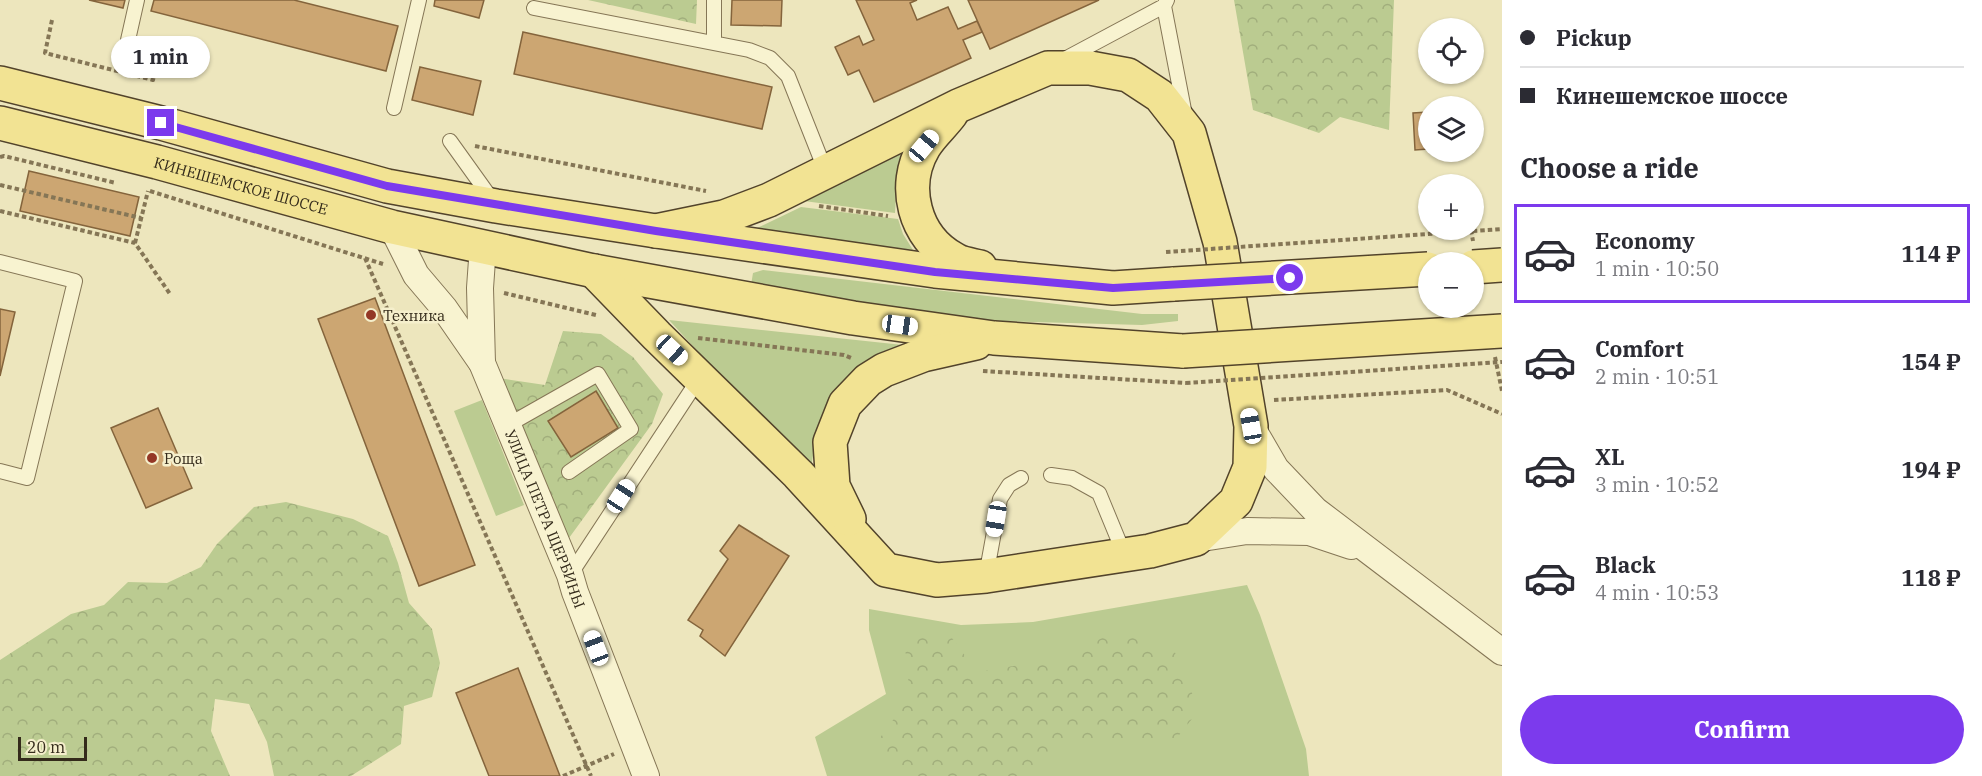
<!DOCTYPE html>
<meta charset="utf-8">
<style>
body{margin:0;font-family:"IBM Plex Serif",serif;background:#f7f7f7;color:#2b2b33;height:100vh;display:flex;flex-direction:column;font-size:22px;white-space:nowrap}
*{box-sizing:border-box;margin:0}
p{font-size:20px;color:#7c7c81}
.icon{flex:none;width:33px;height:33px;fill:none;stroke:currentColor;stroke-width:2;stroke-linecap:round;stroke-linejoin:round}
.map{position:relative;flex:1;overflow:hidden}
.sheet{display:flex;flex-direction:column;background:#fff;width:480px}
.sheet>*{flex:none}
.guide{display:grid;align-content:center;height:132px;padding:0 18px;background:#fff}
.fabs{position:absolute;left:1418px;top:18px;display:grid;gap:12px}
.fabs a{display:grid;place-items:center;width:66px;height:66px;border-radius:50%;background:#fff;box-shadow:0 2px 4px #0004;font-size:30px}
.scale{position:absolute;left:18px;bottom:15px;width:69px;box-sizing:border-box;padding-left:6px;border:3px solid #342b1b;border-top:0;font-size:16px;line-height:21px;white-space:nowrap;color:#342b1b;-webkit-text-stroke:4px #f5efcc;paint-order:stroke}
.end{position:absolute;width:27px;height:27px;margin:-14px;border:8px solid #7c3aed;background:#fff;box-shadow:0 0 0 3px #fff}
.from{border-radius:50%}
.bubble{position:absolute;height:42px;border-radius:21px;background:#fff;box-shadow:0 2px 4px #0004;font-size:20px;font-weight:700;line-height:42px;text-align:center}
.car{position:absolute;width:18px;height:36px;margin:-18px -9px;border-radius:8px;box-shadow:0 0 4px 2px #0007;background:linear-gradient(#fff 24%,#345 0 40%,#fff 0 76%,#345 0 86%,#fff 0)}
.guide b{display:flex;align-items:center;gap:21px;height:57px;font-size:22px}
.guide b+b{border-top:2px solid #e1e1e2}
.guide i{width:15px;height:15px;background:#2b2b33}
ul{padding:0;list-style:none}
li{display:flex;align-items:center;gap:18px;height:99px;margin:0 12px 9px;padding:0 6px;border:3px solid transparent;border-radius:0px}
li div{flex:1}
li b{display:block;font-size:22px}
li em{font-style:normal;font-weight:700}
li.on{border-color:#7c3aed}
li>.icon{width:54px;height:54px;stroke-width:1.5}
h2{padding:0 18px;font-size:27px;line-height:72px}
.primary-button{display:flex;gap:12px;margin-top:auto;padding:12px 18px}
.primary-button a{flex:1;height:69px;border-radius:36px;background:#7c3aed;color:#fff;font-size:24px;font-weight:700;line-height:69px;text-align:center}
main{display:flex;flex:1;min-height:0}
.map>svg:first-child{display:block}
.green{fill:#bbcb91}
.forest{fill:url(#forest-crowns)}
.building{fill:#cca672;stroke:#84643c;stroke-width:1.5}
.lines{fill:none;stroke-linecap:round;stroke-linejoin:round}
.service-casing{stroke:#857656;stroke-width:16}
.minor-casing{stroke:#857656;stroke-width:28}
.primary-casing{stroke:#52432b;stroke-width:36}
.path{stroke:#857656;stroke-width:4;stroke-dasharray:4.5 3;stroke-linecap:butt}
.service{stroke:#f8f3d0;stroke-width:14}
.minor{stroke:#f8f3d0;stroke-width:26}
.primary{stroke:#f2e393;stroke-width:33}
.primary-bridge-casing{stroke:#52432b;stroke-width:36;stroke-linecap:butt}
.path-bridge{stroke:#857656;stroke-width:4;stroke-dasharray:4.5 3;stroke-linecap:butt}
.primary-bridge{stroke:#f2e393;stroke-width:33}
.route{stroke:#7c3aed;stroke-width:8}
.poi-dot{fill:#943726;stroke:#f5efcc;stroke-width:2}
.labels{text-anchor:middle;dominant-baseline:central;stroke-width:5;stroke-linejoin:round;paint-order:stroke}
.street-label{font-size:15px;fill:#342b1b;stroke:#f5efcc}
.poi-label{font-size:15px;fill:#342b1b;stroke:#f5efcc;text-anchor:start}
</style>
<main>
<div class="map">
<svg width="1502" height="776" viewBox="0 0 1502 776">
<defs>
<pattern id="forest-crowns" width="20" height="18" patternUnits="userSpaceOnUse" patternTransform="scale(1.5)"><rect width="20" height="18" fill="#bbcb91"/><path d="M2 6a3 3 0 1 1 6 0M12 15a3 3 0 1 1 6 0" fill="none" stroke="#a1ae7c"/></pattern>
</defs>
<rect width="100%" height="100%" fill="#ede6bd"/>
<!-- green -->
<path class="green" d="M 910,147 L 897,177 L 895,213 L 804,201 Z
M 801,207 L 898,219 L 903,234 L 913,250 L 753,230 Z
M 763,270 L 1142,314 L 1178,314 L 1178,321 L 1142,325 L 996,321 L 760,290 L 751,285 L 753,273 Z
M 669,320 L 903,345 L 815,443 L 810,474 Z
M 482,400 L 524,505 L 496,516 L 454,411 Z
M 1247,585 L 1260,615 L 1306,749 L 1309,776 L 827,776 L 815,737 L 886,694 L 869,630 L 869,609 L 961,625 L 1033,622 Z"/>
<!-- forest -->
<path class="forest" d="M 588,0 L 697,0 L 696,24 Z
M 1234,0 L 1394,0 L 1389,130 L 1340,117 L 1319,133 L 1253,110 Z
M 563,331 L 601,334 L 633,357 L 663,394 L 652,424 L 569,538 L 498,378 L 545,385 Z
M 286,502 L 353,519 L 388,536 L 398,563 L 409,603 L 432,629 L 440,663 L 432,697 L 404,706 L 401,744 L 351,776 L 274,776 L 267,742 L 249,704 L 215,699 L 211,731 L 230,776 L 0,776 L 0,660 L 71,614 L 104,605 L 128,582 L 167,583 L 201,567 L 217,544 L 254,507 Z
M 1114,632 L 1174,650 L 1199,710 L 1176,739 L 1068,739 L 1021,776 L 901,776 L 871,750 L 910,697 L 904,637 L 949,634 L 977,672 L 1061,658 Z"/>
<!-- building -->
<path class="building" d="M 89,0 L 125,0 L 123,8 Z
M 154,0 L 294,0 L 398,26 L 386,71 L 151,11 Z
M 435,0 L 484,0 L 479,18 L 434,6 Z
M 732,0 L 782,0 L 781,26 L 731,25 Z
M 856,0 L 917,0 L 910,3 L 917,20 L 948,7 L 958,29 L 977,21 L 982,32 L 963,40 L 971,58 L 874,102 L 859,70 L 848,75 L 835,47 L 859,36 L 863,45 L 874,40 Z
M 968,0 L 1099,0 L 990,49 Z
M 523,32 L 772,87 L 762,129 L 514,74 Z
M 420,67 L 481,81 L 473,115 L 412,100 Z
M 1428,112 L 1428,149 L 1415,150 L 1413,113 Z
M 29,171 L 139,197 L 130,236 L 20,211 Z
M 375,298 L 475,565 L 419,586 L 318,319 Z
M 0,309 L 15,312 L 0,376 Z
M 596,391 L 618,428 L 571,457 L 548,421 Z
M 158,408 L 192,488 L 146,508 L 111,428 Z
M 739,525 L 789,556 L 725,656 L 700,636 L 703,630 L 688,620 L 728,559 L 720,551 Z
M 518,668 L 560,776 L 489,776 L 456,693 Z"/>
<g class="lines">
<defs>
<path id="service" d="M 1167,0 L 1164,6 L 1185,115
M 534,8 L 749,50 L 770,58 L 788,76 L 826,172
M 128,40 L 137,0
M 714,43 L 714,0
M 1063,60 L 1164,6
M 394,108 L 419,0
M 450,141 L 493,201
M 0,262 L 75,281 L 27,478 L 0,471
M 508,425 L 598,374 L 631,429 L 569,472
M 1051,475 L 1072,478 L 1099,493 L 1125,556
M 570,575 L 700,377
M 986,576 L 1000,499 L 1009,485 L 1021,478"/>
<g id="minor">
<path id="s1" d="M 392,227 L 416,275 L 444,308 L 482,363 L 570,575 L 575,592 L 646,776"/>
<path d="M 482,363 L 480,288 L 483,246"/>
<path d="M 1251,426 L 1276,469 L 1315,510 L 1502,652"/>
<path d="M 1196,539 L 1247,531 L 1309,532 L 1351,546"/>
</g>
<g id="primary">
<path d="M 0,83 L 161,123 L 387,186 L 496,206 L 656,231 L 935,271 L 1113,288 L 1174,284"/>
<path d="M 951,114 C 943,125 931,135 924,147 C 901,186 914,237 954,259 C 961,264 972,265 980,267"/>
<path id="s2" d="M 0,123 L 157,162 L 392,227 L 594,271 L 853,318 L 994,338 L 1183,351"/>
<path d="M 594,271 L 657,336 L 798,474 L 886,570 L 937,580 L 986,576 L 1150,551 L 1196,539 L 1236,501 L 1250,467 L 1251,426 L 1220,242 L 1189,133 L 1160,96 L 1128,75 L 1090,68 L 1048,68 L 958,106 L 769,200 L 724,217 L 656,231"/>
<path d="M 849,519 L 833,486 L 830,442 L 845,404 L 868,380 L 884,370 L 923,355 L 976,343"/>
</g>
</defs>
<!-- service casing -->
<use href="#service" class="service-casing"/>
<!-- minor casing -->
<use href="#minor" class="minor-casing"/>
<!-- primary casing -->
<use href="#primary" class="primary-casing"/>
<!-- path -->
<path class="path" d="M 52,20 L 45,53 L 153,80 L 161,48
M 475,146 L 706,191
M 0,157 L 4,156 L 116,183
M 1463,179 L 1464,184
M 0,185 L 141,218
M 150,191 L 383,264
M 819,206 L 888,216
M 0,211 L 135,243 L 170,294
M 1471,230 L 1473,241
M 135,243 L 148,191
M 365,258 L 591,776
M 504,293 L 596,315
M 698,338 L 844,355 L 851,358
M 1495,357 L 1502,391
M 983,371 L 1186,383
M 1274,400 L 1447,390 L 1502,414
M 563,776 L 614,754"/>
<!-- service -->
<use href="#service" class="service"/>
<!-- minor -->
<use href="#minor" class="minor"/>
<!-- primary -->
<use href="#primary" class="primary"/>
<defs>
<path id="primary-bridge" d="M 1473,267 L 1502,265
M 1174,284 L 1428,269
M 1183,351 L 1502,331"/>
</defs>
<!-- primary-bridge casing -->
<use href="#primary-bridge" class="primary-bridge-casing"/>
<!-- path-bridge -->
<path class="path-bridge" d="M 1166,252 L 1502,229
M 1186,383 L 1502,362"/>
<!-- primary-bridge -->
<use href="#primary-bridge" class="primary-bridge"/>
</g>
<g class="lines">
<!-- route -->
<path class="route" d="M 161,123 L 387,186 L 656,231 L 935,272 L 1113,288 L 1290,278"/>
</g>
<!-- markers -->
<g class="poi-dot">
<circle cx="371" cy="315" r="6"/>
<circle cx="152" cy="458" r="6"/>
</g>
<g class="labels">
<!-- street labels -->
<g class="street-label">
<text stroke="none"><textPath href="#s2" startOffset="249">КИНЕШЕМСКОЕ ШОССЕ</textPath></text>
<text stroke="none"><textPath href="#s1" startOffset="332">УЛИЦА ПЕТРА ЩЕРБИНЫ</textPath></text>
</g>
<!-- poi labels -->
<g class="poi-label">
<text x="383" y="315">Техника</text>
<text x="164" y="458">Роща</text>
</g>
</g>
</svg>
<div class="fabs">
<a><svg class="icon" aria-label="locate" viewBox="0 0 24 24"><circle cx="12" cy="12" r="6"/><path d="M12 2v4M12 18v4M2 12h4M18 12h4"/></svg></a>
<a><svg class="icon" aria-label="layers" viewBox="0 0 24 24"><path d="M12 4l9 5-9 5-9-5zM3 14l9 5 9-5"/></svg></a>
<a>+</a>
<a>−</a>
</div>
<div class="scale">20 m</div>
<i class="end from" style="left:1290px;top:278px"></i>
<i class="end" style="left:161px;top:123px"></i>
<div class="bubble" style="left:111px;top:36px;width:99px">1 min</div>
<i class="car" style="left:924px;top:146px;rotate:40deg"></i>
<i class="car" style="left:900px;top:325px;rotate:98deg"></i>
<i class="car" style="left:672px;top:350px;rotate:133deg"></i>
<i class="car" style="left:1251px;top:426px;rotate:350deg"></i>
<i class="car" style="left:621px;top:496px;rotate:33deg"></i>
<i class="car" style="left:996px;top:519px;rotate:189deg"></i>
<i class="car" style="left:596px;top:648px;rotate:339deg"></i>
</div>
<section class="sheet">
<div class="guide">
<b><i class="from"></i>Pickup</b>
<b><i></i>Кинешемское шоссе</b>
</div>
<h2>Choose a ride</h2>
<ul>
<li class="on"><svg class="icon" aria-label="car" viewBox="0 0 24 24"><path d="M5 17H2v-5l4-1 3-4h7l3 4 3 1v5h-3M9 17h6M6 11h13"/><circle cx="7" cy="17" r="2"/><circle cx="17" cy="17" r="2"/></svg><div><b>Economy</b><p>1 min · 10:50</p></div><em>114 ₽</em></li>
<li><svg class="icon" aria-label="car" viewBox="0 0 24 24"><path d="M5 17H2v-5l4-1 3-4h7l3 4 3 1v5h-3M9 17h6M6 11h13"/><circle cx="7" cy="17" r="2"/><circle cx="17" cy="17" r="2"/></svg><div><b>Comfort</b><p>2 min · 10:51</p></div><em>154 ₽</em></li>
<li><svg class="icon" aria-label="car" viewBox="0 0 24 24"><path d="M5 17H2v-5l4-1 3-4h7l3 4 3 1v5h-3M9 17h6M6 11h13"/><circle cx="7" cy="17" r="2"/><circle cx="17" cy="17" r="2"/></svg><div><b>XL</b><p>3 min · 10:52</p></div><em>194 ₽</em></li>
<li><svg class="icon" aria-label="car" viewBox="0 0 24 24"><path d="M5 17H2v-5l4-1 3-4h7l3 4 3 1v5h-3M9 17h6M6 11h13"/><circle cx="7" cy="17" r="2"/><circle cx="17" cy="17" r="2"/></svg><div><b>Black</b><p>4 min · 10:53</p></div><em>118 ₽</em></li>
</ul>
<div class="primary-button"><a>Confirm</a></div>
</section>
</main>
